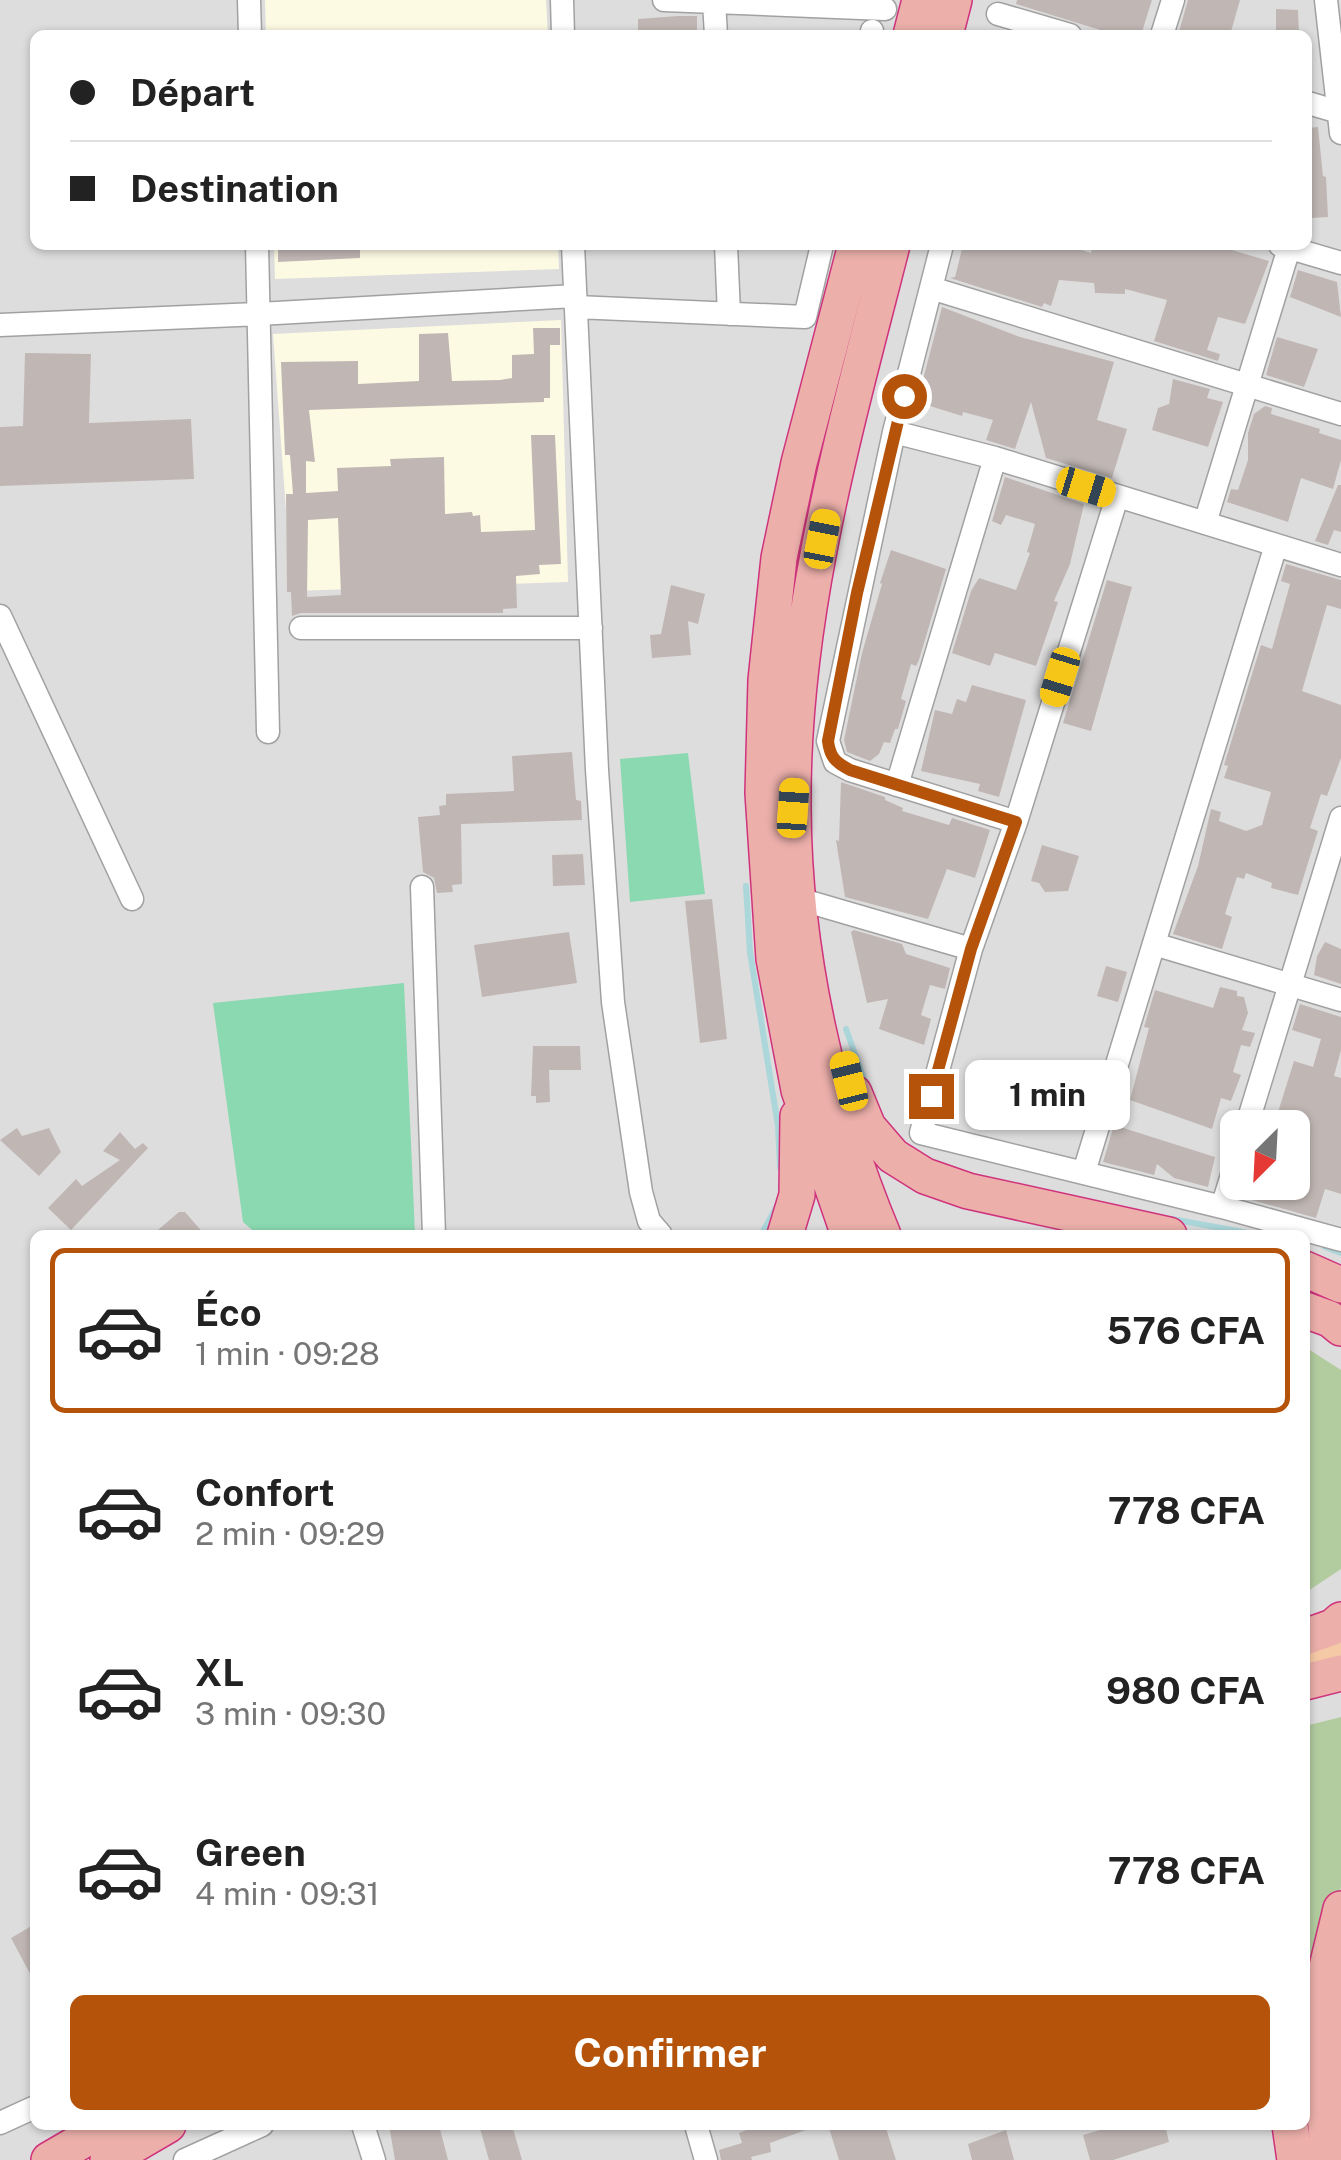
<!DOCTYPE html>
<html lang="fr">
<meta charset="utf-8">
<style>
body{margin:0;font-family:"Public Sans",sans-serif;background:#f2f2f2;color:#222;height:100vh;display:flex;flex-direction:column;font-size:38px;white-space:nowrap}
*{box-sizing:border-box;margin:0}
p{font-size:32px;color:#767676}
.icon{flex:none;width:55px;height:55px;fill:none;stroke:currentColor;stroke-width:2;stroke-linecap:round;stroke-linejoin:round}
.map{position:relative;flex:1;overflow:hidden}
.side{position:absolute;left:30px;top:1230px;width:1280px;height:900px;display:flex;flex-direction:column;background:#fff;border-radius:15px;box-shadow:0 2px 8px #0004}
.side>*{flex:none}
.top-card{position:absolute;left:30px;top:30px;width:1282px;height:220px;border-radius:15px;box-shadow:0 2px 8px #0004;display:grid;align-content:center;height:220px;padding:0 40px;background:#fff}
.needle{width:65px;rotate:204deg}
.fabs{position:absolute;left:1220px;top:1110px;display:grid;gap:20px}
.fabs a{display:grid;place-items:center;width:90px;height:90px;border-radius:15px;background:#fff;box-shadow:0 2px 8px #0004;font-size:50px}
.end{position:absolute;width:45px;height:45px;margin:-22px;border:12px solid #b45309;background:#fff;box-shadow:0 0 0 5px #fff}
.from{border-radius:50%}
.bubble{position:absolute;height:70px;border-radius:15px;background:#fff;box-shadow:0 2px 8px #0004;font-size:32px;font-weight:700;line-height:70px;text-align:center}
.car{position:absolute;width:30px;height:60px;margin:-30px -15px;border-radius:12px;box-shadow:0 0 8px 2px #0007;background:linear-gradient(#f5c518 24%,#345 0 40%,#f5c518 0 76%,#345 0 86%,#f5c518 0)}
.top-card b{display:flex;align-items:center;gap:35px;height:95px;font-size:38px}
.top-card b+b{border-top:2px solid #e0e0e0}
.top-card i{width:25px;height:25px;background:#222}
ul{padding:18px 0 0;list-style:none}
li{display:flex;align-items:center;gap:30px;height:165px;margin:0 20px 15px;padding:0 20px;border:5px solid transparent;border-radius:15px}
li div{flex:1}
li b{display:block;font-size:38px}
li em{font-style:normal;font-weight:700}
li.active{border-color:#b45309}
li>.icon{width:90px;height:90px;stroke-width:1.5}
.primary-button{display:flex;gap:20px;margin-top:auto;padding:20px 40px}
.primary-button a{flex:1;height:115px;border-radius:15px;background:#b45309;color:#fff;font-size:40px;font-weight:700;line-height:115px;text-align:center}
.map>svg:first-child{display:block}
.residential{fill:#dedddd;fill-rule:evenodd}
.education{fill:#fdfae3}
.forest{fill:#b2cc9f}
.pitch{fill:#8bd9b1}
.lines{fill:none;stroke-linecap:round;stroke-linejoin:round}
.stream{stroke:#abd6da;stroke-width:6}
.building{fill:#c0b7b4;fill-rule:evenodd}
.minor-casing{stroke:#a1a1a1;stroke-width:25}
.primary-casing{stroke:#92530b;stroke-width:38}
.trunk-casing{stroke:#cf337d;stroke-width:38}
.minor{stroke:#fff;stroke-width:22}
.primary{stroke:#f6c9a6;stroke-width:35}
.trunk{stroke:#ecafaa;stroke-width:35}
.route{stroke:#b45309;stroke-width:12}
</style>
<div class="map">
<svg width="1341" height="2160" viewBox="0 0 1341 2160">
<rect width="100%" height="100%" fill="#f0ece7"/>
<!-- residential -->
<path class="residential" d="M 0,0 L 1341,0 L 1341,2160 L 0,2160 ZM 35,35 L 1308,35 L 1308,245 L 35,245 ZM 1238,1128 L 1292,1128 L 1292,1182 L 1238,1182 ZM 35,1235 L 1305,1235 L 1305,2125 L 35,2125 Z"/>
<!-- education -->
<path class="education" d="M 265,0 L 546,0 L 548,35 L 266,35 Z
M 274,245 L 558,245 L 559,269 L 275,279 Z
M 561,320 L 568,582 L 292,591 L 273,334 Z"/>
<!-- forest -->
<path class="forest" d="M 1305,1347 L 1341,1370 L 1341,1569 L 1305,1593 Z
M 1341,1717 L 1341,1887 L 1316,1970 L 1305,1944 L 1305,1726 Z"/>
<!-- pitch -->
<path class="pitch" d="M 688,753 L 705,894 L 630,902 L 620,759 Z
M 404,983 L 415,1235 L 258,1235 L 243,1222 L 213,1003 Z"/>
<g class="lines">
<!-- stream -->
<path class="stream" d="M 746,886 L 750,952 L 778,1126 L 780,1167
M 846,1029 L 866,1085
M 1172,1219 L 1259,1235
M 761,1235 L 778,1204
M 1325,1247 L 1341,1253"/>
</g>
<!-- building -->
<path class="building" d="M 1017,0 L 1152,0 L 1141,35 L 1109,35 L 1110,33 L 1016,4 Z
M 1188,0 L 1240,0 L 1230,35 L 1178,35 Z
M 1276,9 L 1298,10 L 1299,34 L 1276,35 Z
M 678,16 L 697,16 L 697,30 L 682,30 L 683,35 L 638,35 L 638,19 Z
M 1318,127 L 1323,176 L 1326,177 L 1328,217 L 1312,218 L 1311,196 L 1308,195 L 1308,128 Z
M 278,245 L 360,245 L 360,258 L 278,262 Z
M 963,245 L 1066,245 L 1091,253 L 1093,245 L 1215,245 L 1269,261 L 1245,324 L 1218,317 L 1207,350 L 1220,354 L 1218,361 L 1154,341 L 1167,300 L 1125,289 L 1125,294 L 1095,293 L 1094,283 L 1059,280 L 1051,306 L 1044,303 L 1042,307 L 950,278 L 955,277 Z
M 1298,270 L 1337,282 L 1341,317 L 1290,297 Z
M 942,307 L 1020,337 L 1114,362 L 1097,420 L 1127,429 L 1112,478 L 1046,458 L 1031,402 L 1015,449 L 986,440 L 993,420 L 963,412 L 962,416 L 917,402 Z
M 533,328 L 560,328 L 560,345 L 550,345 L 550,398 L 544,398 L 544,402 L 309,410 L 315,462 L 306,461 L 306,493 L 338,491 L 337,468 L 391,466 L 390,459 L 444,457 L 445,514 L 472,512 L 473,516 L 480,515 L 481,532 L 535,530 L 531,435 L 555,435 L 561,564 L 539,565 L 540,574 L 516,576 L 517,608 L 503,609 L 503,613 L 301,613 L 292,616 L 291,592 L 287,592 L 286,494 L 293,494 L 290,455 L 285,455 L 281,362 L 358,361 L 358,384 L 419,381 L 419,334 L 448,333 L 452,381 L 500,380 L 512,378 L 512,355 L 534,354 ZM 338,518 L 341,595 L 307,597 L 308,520 Z
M 1277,337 L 1318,349 L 1304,387 L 1266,375 Z
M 25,353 L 91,354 L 89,423 L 191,419 L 194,479 L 0,486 L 0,427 L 23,426 Z
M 1173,379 L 1210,389 L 1207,398 L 1223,402 L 1208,447 L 1152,430 L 1158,408 L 1169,404 Z
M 1265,406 L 1272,408 L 1271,414 L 1320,429 L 1319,433 L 1341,440 L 1341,460 L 1333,489 L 1301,478 L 1288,522 L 1227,502 L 1231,489 L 1238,490 L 1248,460 L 1248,433 L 1254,414 Z
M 1005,477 L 1084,504 L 1070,564 L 1054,601 L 1058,602 L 1036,666 L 995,653 L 990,666 L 952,653 L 971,591 L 979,578 L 1016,590 L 1030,553 L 1027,552 L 1035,524 L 1006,515 L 1001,525 L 992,521 Z
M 1338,485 L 1341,485 L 1341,532 L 1334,530 L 1328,545 L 1315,541 Z
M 891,550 L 946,569 L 919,660 L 916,666 L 911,664 L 901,699 L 906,701 L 898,729 L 895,729 L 890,743 L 884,742 L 879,754 L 870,761 L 847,752 L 844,740 L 862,653 L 882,584 L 880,583 Z
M 1286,564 L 1341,580 L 1341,609 L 1327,605 L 1302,691 L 1341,705 L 1341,758 L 1327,796 L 1321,794 L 1310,828 L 1318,831 L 1298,895 L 1271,888 L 1272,883 L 1246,873 L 1244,879 L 1237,877 L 1225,914 L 1232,917 L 1222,949 L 1173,934 L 1198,866 L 1211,809 L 1221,812 L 1219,821 L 1246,831 L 1262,825 L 1271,792 L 1224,778 L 1228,766 L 1224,765 L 1261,645 L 1272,649 L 1290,584 L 1281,581 Z
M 1107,580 L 1132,587 L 1091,731 L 1063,723 Z
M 671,585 L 705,594 L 698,624 L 688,621 L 691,655 L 652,658 L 650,635 L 661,634 Z
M 972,685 L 1026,700 L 999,797 L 978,791 L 980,784 L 921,771 L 935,710 L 952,714 L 957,699 L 966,702 Z
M 572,752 L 576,800 L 581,801 L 582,820 L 461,824 L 462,884 L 452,885 L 453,892 L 437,893 L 434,878 L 423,872 L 418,817 L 440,815 L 439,806 L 446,805 L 446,794 L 514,791 L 512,756 Z
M 841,782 L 885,797 L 885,800 L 903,808 L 902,811 L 949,825 L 952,818 L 990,830 L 975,878 L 947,869 L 928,919 L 845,897 L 836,840 L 839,841 Z
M 1042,845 L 1079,856 L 1068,891 L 1045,892 L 1039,883 L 1031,881 Z
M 583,854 L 585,885 L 553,886 L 552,855 Z
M 712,899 L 727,1039 L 700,1043 L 685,901 Z
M 854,930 L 902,944 L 906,954 L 950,968 L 945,989 L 930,985 L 921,1015 L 931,1019 L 924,1045 L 879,1029 L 888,999 L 867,1003 L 851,932 Z
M 569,932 L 577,983 L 482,997 L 474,945 Z
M 1325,942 L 1341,949 L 1341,984 L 1314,975 L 1317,956 Z
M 1106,966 L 1127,972 L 1118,1002 L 1097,996 Z
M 1220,987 L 1237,991 L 1237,996 L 1244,997 L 1248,1013 L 1242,1030 L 1255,1033 L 1250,1047 L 1241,1045 L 1233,1072 L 1241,1075 L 1231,1101 L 1221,1098 L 1212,1129 L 1130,1100 L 1149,1028 L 1144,1027 L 1155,990 L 1213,1008 Z
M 1300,1004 L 1341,1017 L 1341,1050 L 1334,1076 L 1341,1078 L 1341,1194 L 1325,1189 L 1316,1218 L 1241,1197 L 1245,1182 L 1272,1190 L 1273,1182 L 1292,1182 L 1292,1128 L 1273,1128 L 1294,1061 L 1313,1067 L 1321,1039 L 1292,1030 Z
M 533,1046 L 580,1046 L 581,1070 L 549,1070 L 550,1102 L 536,1103 L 536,1096 L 531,1096 Z
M 1114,1125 L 1215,1157 L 1208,1187 L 1174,1178 L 1157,1164 L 1154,1175 L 1103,1162 Z
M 17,1128 L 22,1136 L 49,1128 L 61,1152 L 39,1176 L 0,1140 Z
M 120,1132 L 135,1149 L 143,1143 L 148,1148 L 71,1230 L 48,1208 L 76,1179 L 82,1186 L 120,1160 L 103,1151 Z
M 179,1212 L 185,1212 L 205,1235 L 152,1235 Z
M 35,1924 L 35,1983 L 11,1938 Z
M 389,2125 L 439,2125 L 448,2160 L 395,2160 Z
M 479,2125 L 512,2125 L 522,2160 L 489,2160 Z
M 760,2125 L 814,2125 L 814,2127 L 770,2143 L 771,2152 L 751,2157 L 752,2160 L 721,2160 L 719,2150 L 742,2143 L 739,2133 Z
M 828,2125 L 885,2125 L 896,2160 L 839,2160 Z
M 1117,2125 L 1165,2125 L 1169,2142 L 1113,2160 L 1090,2160 L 1083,2135 Z
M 1006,2130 L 1014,2160 L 972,2160 L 968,2144 Z"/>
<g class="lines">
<defs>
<path id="minor" d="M 249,0 L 250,35
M 562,0 L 563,35
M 664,0 L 885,9
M 1326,0 L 1341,133
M 714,2 L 716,35
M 998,14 L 1070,35
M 871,35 L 872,31
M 1162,35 L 1173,0
M 1308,103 L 1339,112
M 257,245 L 268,732
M 573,245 L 597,770 L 613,1002 L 641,1192 L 649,1221 L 661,1235
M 726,245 L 729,314
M 942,245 L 894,432 L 828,741 L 835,762 L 850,770 L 1016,822
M 1280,245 L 1341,263
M 931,288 L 1341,414
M 576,307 L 805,317 L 822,245
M 0,325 L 259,314 L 575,296
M 894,432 L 995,458 L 1341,565
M 1117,497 L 1016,822 L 971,949 L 921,1133 L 1222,1207 L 1341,1240
M 1205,523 L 1289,248
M 0,616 L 132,899
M 301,628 L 591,628
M 897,785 L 995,458
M 422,887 L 434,1235
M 799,899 L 971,949
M 1154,944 L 1341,1000
M 1246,1128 L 1341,818
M 1084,1172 L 1276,545
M 1222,1207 L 1238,1156
M 0,2123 L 35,2107
M 363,2125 L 374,2160
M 696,2125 L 706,2160
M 185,2160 L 262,2125"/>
<path id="primary" d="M 1305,1651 L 1341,1645"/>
<path id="trunk" d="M 911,35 L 920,0
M 945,35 L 954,0
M 854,1093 L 868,1127 L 893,1156 L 925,1176 L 968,1191 L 1169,1235
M 785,1235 L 797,1195 L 798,1116
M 849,1235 L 799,1090 L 774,959 L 763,793 L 766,680 L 779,558 L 799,463 L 856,245
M 883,1235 C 827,1101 794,954 793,809 C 791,617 845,429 892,245
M 1305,1269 L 1341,1285
M 1305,1310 L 1330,1319 L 1341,1328
M 1305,1637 L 1333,1627 L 1341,1620
M 1305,1682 L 1341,1673
M 1317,2082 L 1324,2104 L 1329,2160
M 1324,2104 L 1327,1967 L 1341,1909
M 1290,2125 L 1295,2160
M 49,2160 L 109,2125
M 108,2160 L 168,2125"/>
</defs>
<!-- minor casing -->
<use href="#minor" class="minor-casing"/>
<!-- primary casing -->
<use href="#primary" class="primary-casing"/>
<!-- trunk casing -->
<use href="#trunk" class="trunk-casing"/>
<!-- minor -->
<use href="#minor" class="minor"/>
<!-- primary -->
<use href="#primary" class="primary"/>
<!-- trunk -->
<use href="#trunk" class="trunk"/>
</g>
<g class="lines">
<!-- route -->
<path class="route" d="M 904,396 L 857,593 L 828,741 C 830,757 835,762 850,770 L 1016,822 L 971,949 L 931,1096"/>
</g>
</svg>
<div class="fabs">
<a><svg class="needle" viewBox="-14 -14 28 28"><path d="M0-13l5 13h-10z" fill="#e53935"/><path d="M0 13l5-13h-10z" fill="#767676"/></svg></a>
</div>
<i class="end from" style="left:904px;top:396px"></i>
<i class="end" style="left:931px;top:1096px"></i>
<div class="bubble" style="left:965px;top:1060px;width:165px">1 min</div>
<i class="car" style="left:1086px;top:487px;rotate:107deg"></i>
<i class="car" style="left:822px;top:539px;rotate:11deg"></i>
<i class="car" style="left:1060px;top:677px;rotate:197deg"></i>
<i class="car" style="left:793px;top:808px;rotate:4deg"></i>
<i class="car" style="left:849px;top:1081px;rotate:346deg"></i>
<div class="top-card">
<b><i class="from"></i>Départ</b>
<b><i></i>Destination</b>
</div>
<section class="side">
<ul>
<li class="active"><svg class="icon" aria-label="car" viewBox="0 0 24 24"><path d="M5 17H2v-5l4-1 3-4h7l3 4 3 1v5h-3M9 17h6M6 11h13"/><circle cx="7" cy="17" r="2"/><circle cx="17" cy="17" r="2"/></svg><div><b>Éco</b><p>1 min · 09:28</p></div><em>576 CFA</em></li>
<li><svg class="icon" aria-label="car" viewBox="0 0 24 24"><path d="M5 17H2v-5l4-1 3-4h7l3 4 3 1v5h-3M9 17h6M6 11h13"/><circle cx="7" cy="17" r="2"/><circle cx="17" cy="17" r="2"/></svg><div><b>Confort</b><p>2 min · 09:29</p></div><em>778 CFA</em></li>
<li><svg class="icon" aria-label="car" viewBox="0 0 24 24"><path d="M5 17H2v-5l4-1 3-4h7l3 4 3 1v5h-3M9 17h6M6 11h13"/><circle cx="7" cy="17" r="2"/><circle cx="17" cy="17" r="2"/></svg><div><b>XL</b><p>3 min · 09:30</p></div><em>980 CFA</em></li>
<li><svg class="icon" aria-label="car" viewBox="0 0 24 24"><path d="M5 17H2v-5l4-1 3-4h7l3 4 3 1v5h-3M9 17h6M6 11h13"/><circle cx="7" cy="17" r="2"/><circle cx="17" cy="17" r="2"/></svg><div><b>Green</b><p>4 min · 09:31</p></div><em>778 CFA</em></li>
</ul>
<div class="primary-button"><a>Confirmer</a></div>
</section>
</div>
